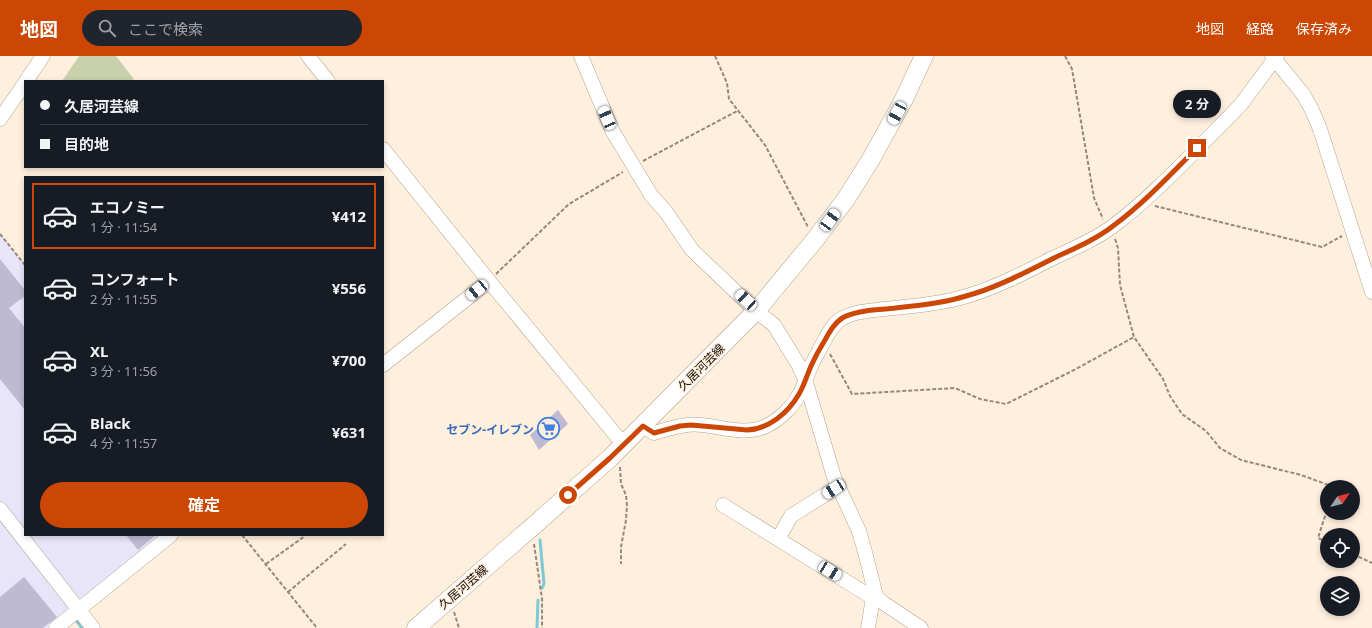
<!DOCTYPE html>
<html lang="ja">
<meta charset="utf-8">
<style>
body{margin:0;font-family:"Noto Sans","Noto Sans JP",sans-serif;background:#20242c;color:#f1f3f6;height:100vh;display:flex;flex-direction:column;font-size:15px;white-space:nowrap}
*{box-sizing:border-box;margin:0}
p{font-size:13px;color:#9ea1a6}
.icon{flex:none;width:22px;height:22px;fill:none;stroke:currentColor;stroke-width:2;stroke-linecap:round;stroke-linejoin:round}
.map{position:relative;flex:1;overflow:hidden}
.side{position:absolute;left:24px;top:120px;width:360px;height:360px;display:flex;flex-direction:column;background:#171b24;border-radius:0px;box-shadow:0 2px 6px #0003}
.side>*{flex:none}
.guide{position:absolute;left:24px;top:24px;width:360px;height:88px;border-radius:0px;box-shadow:0 2px 6px #0003;display:grid;align-content:center;height:88px;padding:0 16px;background:#171b24}
.needle{width:26px;rotate:55deg}
.buttons{position:absolute;left:1320px;top:424px;display:grid;gap:8px}
.buttons a{display:grid;place-items:center;width:40px;height:40px;border-radius:50%;background:#171b24;box-shadow:0 2px 6px #0003;font-size:20px}
.end{position:absolute;width:18px;height:18px;margin:-9px;border:5px solid #cc4604;background:#fff;box-shadow:0 0 0 2px #fff}
.from{border-radius:50%}
.bubble{position:absolute;height:28px;border-radius:14px;background:#171b24;box-shadow:0 2px 6px #0003;font-size:13px;font-weight:700;line-height:28px;text-align:center}
.car{position:absolute;width:12px;height:24px;margin:-12px -6px;border-radius:5px;box-shadow:0 0 3px 1px #0007;background:linear-gradient(#fff 24%,#345 0 40%,#fff 0 76%,#345 0 86%,#fff 0)}
.guide b{display:flex;align-items:center;gap:14px;height:38px;font-size:15px}
.guide b+b{border-top:1px solid #363941}
.guide i{width:10px;height:10px;background:#f1f3f6}
ul{padding:7px 0 0;list-style:none}
li{display:flex;align-items:center;gap:12px;height:66px;margin:0 8px 6px;padding:0 8px;border:2px solid transparent;border-radius:0px}
li div{flex:1}
li b{display:block;font-size:15px}
li em{font-style:normal;font-weight:700}
li.selected{border-color:#cc4604}
li>.icon{width:36px;height:36px;stroke-width:1.5}
.action{display:flex;gap:8px;margin-top:auto;padding:8px 16px}
.action a{flex:1;height:46px;border-radius:24px;background:#cc4604;color:#fff;font-size:16px;font-weight:700;line-height:46px;text-align:center}
header{display:flex;align-items:center;gap:24px;box-sizing:border-box;height:56px;padding:0 20px;background:#cc4604;color:#fff}
header strong{font-size:19px}
nav{display:flex;gap:22px;margin-inline-start:auto;font-size:14px}
.search{width:280px;height:36px;background:#20242c;display:flex;align-items:center;gap:10px;box-sizing:border-box;padding:0 14px;border-radius:22px;color:#9ea1a6;font-size:15px}
.map>svg:first-child{display:block}
.commercial{fill:#e8e5fb}
.green{fill:#c9d1ac}
.lines{fill:none;stroke-linecap:round;stroke-linejoin:round}
.stream{stroke:#7ec9d6;stroke-width:3}
.building{fill:#bebad4}
.minor-casing{stroke:#b3a28d;stroke-width:15}
.major-casing{stroke:#b3a28d;stroke-width:19}
.path{stroke:#94897c;stroke-width:2;stroke-dasharray:4 2;stroke-linecap:butt}
.minor{stroke:#fff;stroke-width:14}
.major{stroke:#fff;stroke-width:18}
.route{stroke:#cc4604;stroke-width:5}
.labels{text-anchor:middle;dominant-baseline:central;stroke-width:3;stroke-linejoin:round;paint-order:stroke}
.street-label{font-size:12px;fill:#130d06;stroke:#fff0de}
.shop-label{font-size:12px;font-weight:bold;fill:#366cbe;stroke:#fff0de;text-anchor:end}
</style>
<header>
<strong>地図</strong>
<div class="search"><svg class="icon" aria-label="search" viewBox="0 0 24 24"><circle cx="10" cy="10" r="6"/><path d="M15 15l6 6"/></svg>ここで検索</div>
<nav><a>地図</a><a>経路</a><a>保存済み</a></nav>
</header>
<div class="map">
<svg width="1372" height="572" viewBox="0 0 1372 572">
<rect width="100%" height="100%" fill="#fff0de"/>
<!-- commercial -->
<path class="commercial" d="M 0,178 L 25,209 L 25,479 L 171,479 L 59,572 L 0,572 Z"/>
<!-- green -->
<path class="green" d="M 79,0 L 116,0 L 134,23 L 132,25 L 62,25 Z"/>
<g class="lines">
<!-- stream -->
<path class="stream" d="M 540,484 L 544,528 L 542,532
M 74,562 L 82,572
M 537,572 L 538,544"/>
</g>
<!-- building -->
<path class="building" d="M 0,203 L 25,234 L 25,240 L 9,252 L 25,272 L 25,354 L 0,323 Z
M 558,354 L 568,368 L 539,394 L 530,379 Z
M 126,479 L 156,479 L 138,494 Z
M 24,521 L 57,561 L 43,572 L 0,572 L 0,541 Z"/>
<g class="lines">
<defs>
<path id="minor" d="M 308,0 L 328,25
M 581,0 L 613,76 L 651,139 L 666,156 L 692,194 L 756,255 L 774,269 L 798,308 L 805,323 L 834,421 L 859,475 L 865,496 L 876,540 L 882,546 L 921,572
M 1272,0 L 1303,38 L 1312,54 L 1320,73 L 1372,236
M 26,25 L 43,0
M 0,63 L 25,27
M 383,93 L 489,225 L 624,389
M 383,309 L 489,225
M 643,370 L 654,377 C 669,373 685,367 702,369 C 723,371 744,379 764,371 C 778,365 793,351 800,337 C 805,328 807,318 812,308 C 816,300 821,291 825,283 C 830,275 834,266 843,262 C 855,255 870,255 884,253 C 912,250 941,248 967,240 C 997,231 1024,217 1051,203 C 1072,193 1095,184 1113,170 C 1156,138 1193,96 1231,59 L 1242,47 L 1277,0
M 723,449 L 873,542 L 876,540
M 0,453 L 93,572
M 778,483 L 791,460 L 834,433 L 837,429
M 56,572 L 171,479
M 868,572 L 873,542"/>
<path id="major" d="M 416,572 L 531,472 L 610,402 L 756,255 L 814,185 L 846,143 L 871,103 L 903,45 L 924,0"/>
</defs>
<!-- minor casing -->
<use href="#minor" class="minor-casing"/>
<!-- major casing -->
<use href="#major" class="major-casing"/>
<!-- path -->
<path class="path" d="M 715,0 L 727,27 L 729,43 L 765,89 L 808,171
M 1065,0 L 1072,13 L 1094,142 L 1103,163
M 643,105 L 739,54
M 1155,150 L 1322,191 L 1342,180
M 0,178 L 25,209
M 1115,183 L 1118,192 L 1120,229 L 1134,281 L 1163,323 L 1170,340 L 1182,358 L 1206,375 L 1220,392 L 1241,404 L 1301,419 L 1334,431
M 496,218 L 569,148 L 623,116
M 830,298 L 852,338 L 955,332 L 980,343 L 1006,348 L 1076,313 L 1134,281
M 620,411 L 621,428 L 626,439 L 627,449 L 626,464 L 621,491 L 621,508
M 1327,454 L 1318,482 L 1327,486
M 242,479 L 317,572
M 534,488 L 542,543 L 542,572
M 1353,498 L 1372,507
M 266,508 L 305,480
M 288,536 L 346,488
M 454,556 L 459,572"/>
<!-- minor -->
<use href="#minor" class="minor"/>
<!-- major -->
<use href="#major" class="major"/>
</g>
<g class="lines">
<!-- route -->
<path class="route" d="M 568,439 L 610,402 L 643,370 L 654,377 L 680,370 L 691,369 L 747,374 C 769,373 788,357 799,338 C 804,330 807,319 811,310 C 815,301 820,292 825,284 C 830,275 835,266 844,261 C 857,255 872,254 886,253 C 913,250 940,248 966,240 C 996,232 1024,217 1052,203 C 1073,193 1095,184 1113,170 C 1144,147 1170,119 1197,92"/>
</g>
<!-- icons -->
<defs>
<symbol id="supermarket-ring" viewBox="-11 -11 22 22"><circle r="9.5" fill="#fff0de" stroke="#3f7fe0" stroke-width="1.5"/><path d="M-6-5.5h2.5l.6 2H6L4.5 2H-2.5L-4.4-4H-6ZM-1.5 3.2a1.3 1.3 0 1 0 .1 0ZM3 3.2a1.3 1.3 0 1 0 .1 0Z" fill="#3f7fe0"/></symbol>
</defs>
<g fill-rule="evenodd">
<use href="#supermarket-ring" x="536" y="360" width="25" height="25"/>
</g>
<g class="labels">
<!-- street labels -->
<g class="street-label">
<text transform="translate(701 311) rotate(-45)">久居河芸線</text>
<text transform="translate(463 531) rotate(-41)">久居河芸線</text>
</g>
<!-- shop labels -->
<g class="shop-label">
<text x="534" y="373">セブン-イレブン</text>
</g>
</g>
</svg>
<div class="buttons">
<a><svg class="needle" viewBox="-14 -14 28 28"><path d="M0-13l5 13h-10z" fill="#e53935"/><path d="M0 13l5-13h-10z" fill="#9ea1a6"/></svg></a>
<a><svg class="icon" aria-label="locate" viewBox="0 0 24 24"><circle cx="12" cy="12" r="6"/><path d="M12 2v4M12 18v4M2 12h4M18 12h4"/></svg></a>
<a><svg class="icon" aria-label="layers" viewBox="0 0 24 24"><path d="M12 4l9 5-9 5-9-5zM3 14l9 5 9-5"/></svg></a>
</div>
<i class="end from" style="left:568px;top:439px"></i>
<i class="end" style="left:1197px;top:92px"></i>
<div class="bubble" style="left:1173px;top:34px;width:48px">2 分</div>
<i class="car" style="left:897px;top:57px;rotate:209deg"></i>
<i class="car" style="left:607px;top:62px;rotate:337deg"></i>
<i class="car" style="left:830px;top:164px;rotate:36deg"></i>
<i class="car" style="left:477px;top:234px;rotate:231deg"></i>
<i class="car" style="left:746px;top:244px;rotate:313deg"></i>
<i class="car" style="left:834px;top:433px;rotate:237deg"></i>
<i class="car" style="left:830px;top:515px;rotate:121deg"></i>
<div class="guide">
<b><i class="from"></i>久居河芸線</b>
<b><i></i>目的地</b>
</div>
<section class="side">
<ul>
<li class="selected"><svg class="icon" aria-label="car" viewBox="0 0 24 24"><path d="M5 17H2v-5l4-1 3-4h7l3 4 3 1v5h-3M9 17h6M6 11h13"/><circle cx="7" cy="17" r="2"/><circle cx="17" cy="17" r="2"/></svg><div><b>エコノミー</b><p>1 分 · 11:54</p></div><em>¥412</em></li>
<li><svg class="icon" aria-label="car" viewBox="0 0 24 24"><path d="M5 17H2v-5l4-1 3-4h7l3 4 3 1v5h-3M9 17h6M6 11h13"/><circle cx="7" cy="17" r="2"/><circle cx="17" cy="17" r="2"/></svg><div><b>コンフォート</b><p>2 分 · 11:55</p></div><em>¥556</em></li>
<li><svg class="icon" aria-label="car" viewBox="0 0 24 24"><path d="M5 17H2v-5l4-1 3-4h7l3 4 3 1v5h-3M9 17h6M6 11h13"/><circle cx="7" cy="17" r="2"/><circle cx="17" cy="17" r="2"/></svg><div><b>XL</b><p>3 分 · 11:56</p></div><em>¥700</em></li>
<li><svg class="icon" aria-label="car" viewBox="0 0 24 24"><path d="M5 17H2v-5l4-1 3-4h7l3 4 3 1v5h-3M9 17h6M6 11h13"/><circle cx="7" cy="17" r="2"/><circle cx="17" cy="17" r="2"/></svg><div><b>Black</b><p>4 分 · 11:57</p></div><em>¥631</em></li>
</ul>
<div class="action"><a>確定</a></div>
</section>
</div>
